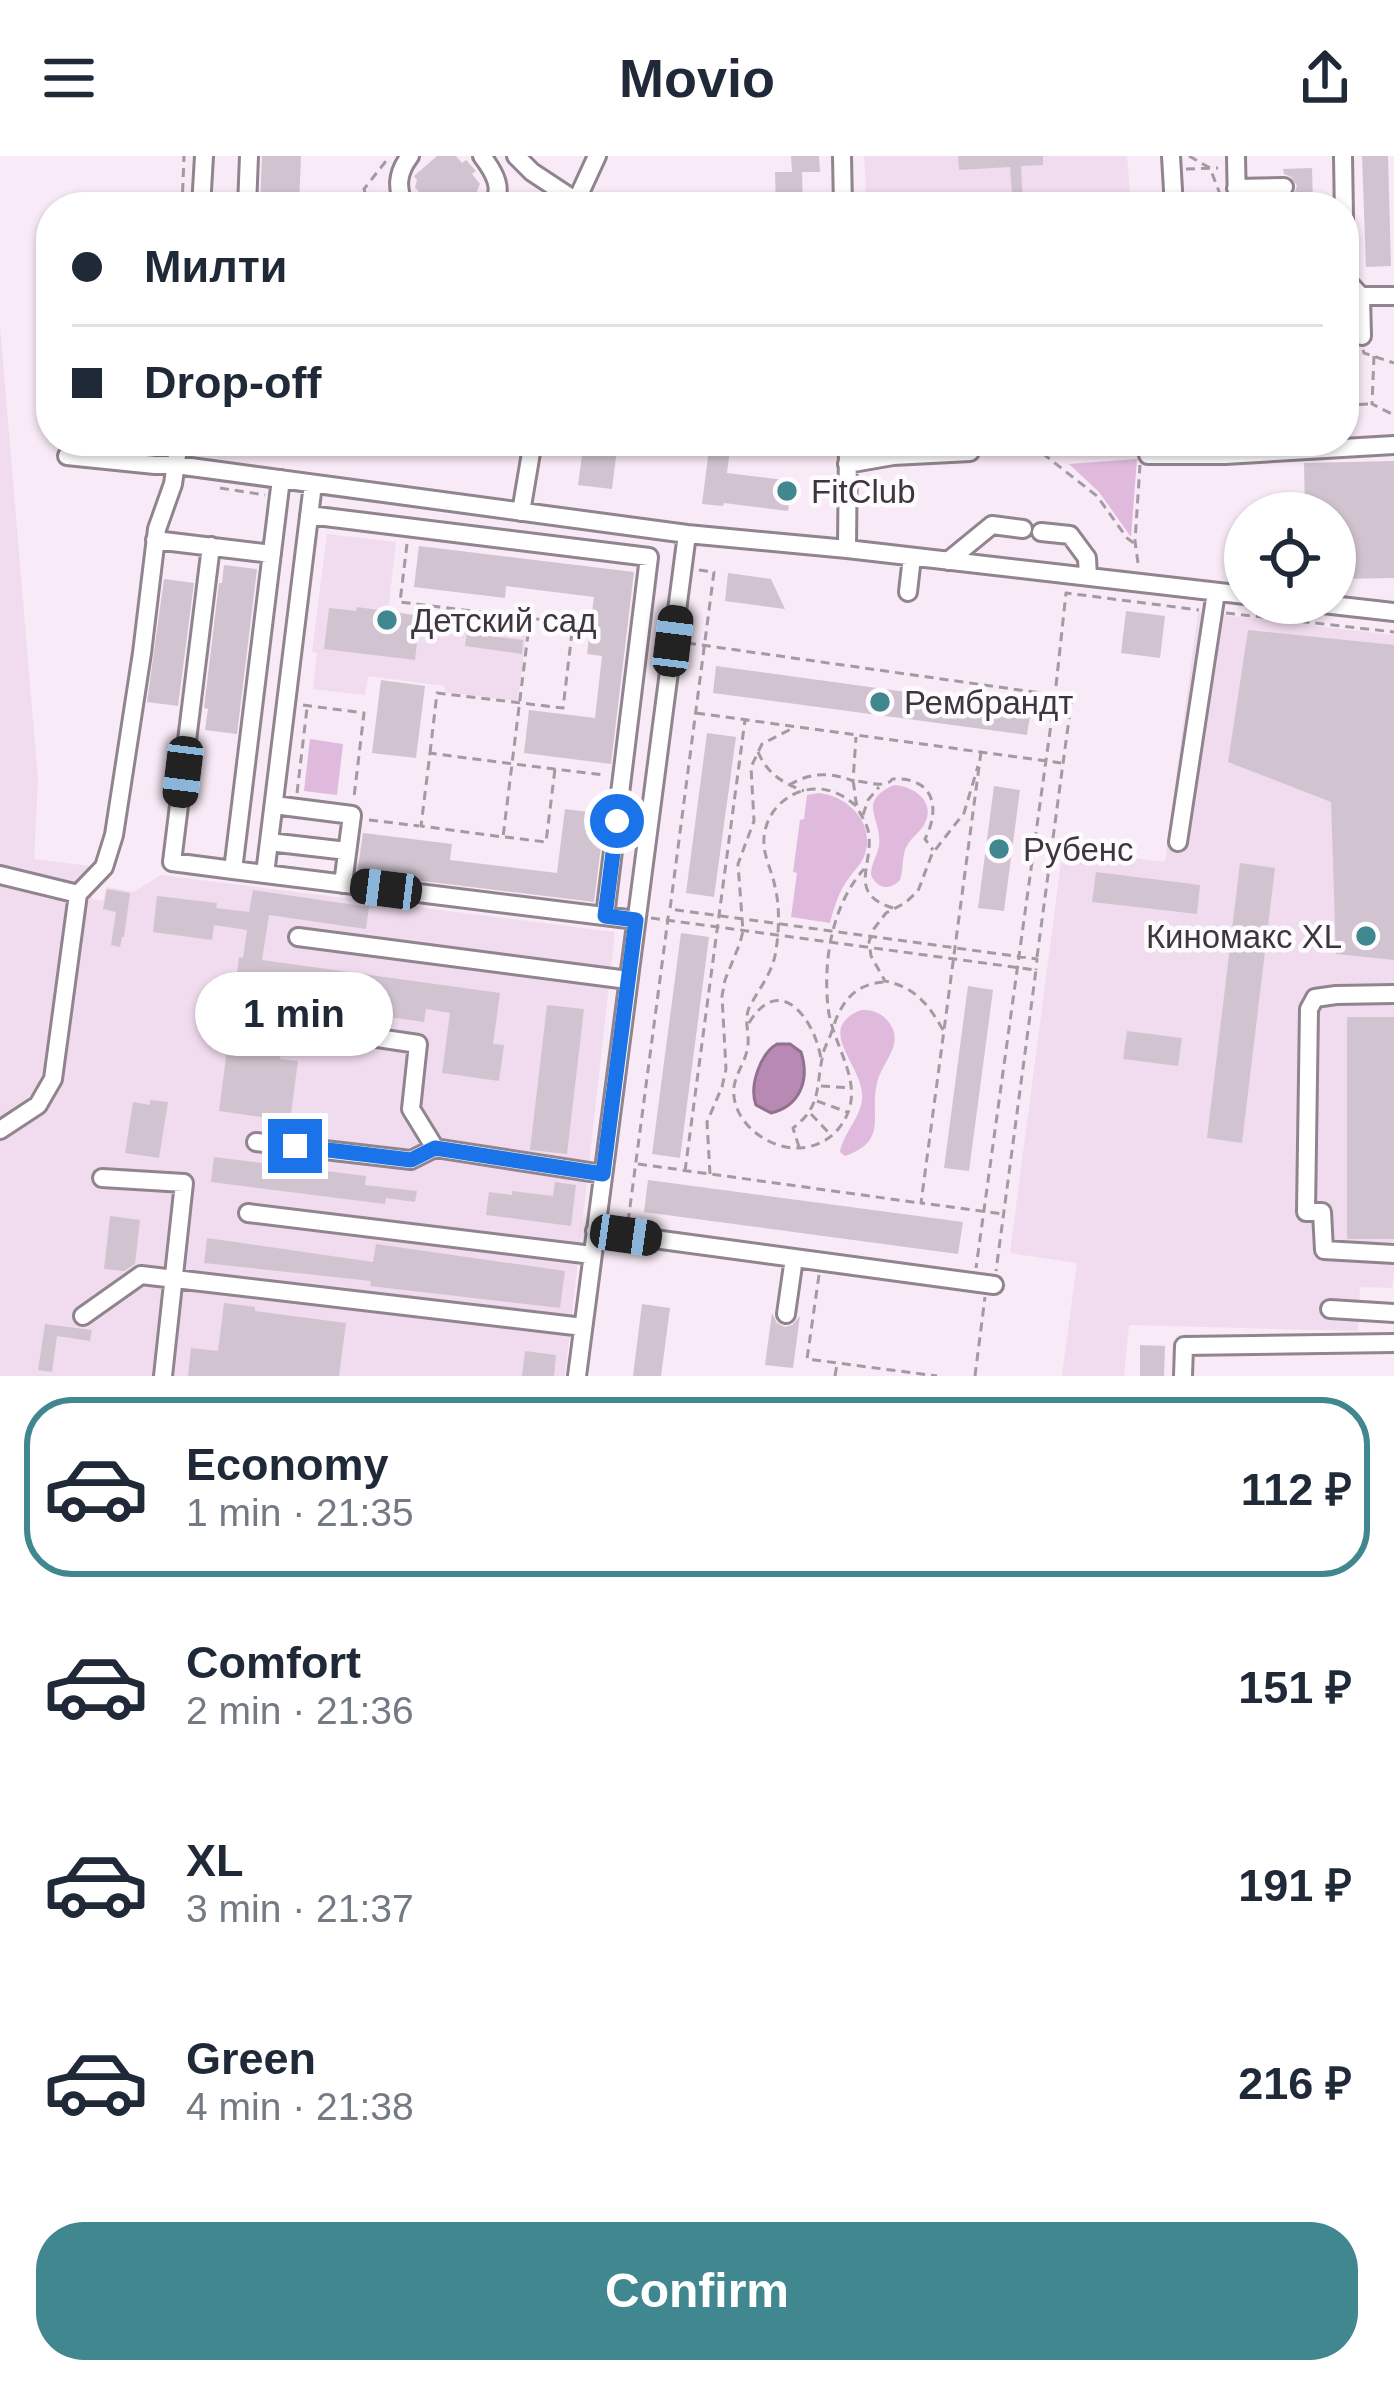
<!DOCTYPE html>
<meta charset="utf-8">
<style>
body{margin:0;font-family:Arial,sans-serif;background:#f6f6f7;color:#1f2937;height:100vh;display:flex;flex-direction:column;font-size:45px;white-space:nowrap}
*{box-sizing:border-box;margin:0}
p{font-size:39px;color:#747a83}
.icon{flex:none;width:66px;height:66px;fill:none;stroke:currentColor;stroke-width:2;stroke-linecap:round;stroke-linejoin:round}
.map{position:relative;height:1220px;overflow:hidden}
.details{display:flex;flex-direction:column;background:#fff;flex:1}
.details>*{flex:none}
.guide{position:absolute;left:36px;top:36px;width:1323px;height:264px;border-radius:48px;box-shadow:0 3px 9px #0004;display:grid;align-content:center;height:264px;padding:0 36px;background:#fff}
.buttons{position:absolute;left:1224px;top:336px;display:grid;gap:24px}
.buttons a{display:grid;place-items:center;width:132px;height:132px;border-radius:50%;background:#fff;box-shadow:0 3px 9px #0004;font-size:60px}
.end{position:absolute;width:54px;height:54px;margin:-27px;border:15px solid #1a73e8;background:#fff;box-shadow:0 0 0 6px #fff}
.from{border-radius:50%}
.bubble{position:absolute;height:84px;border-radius:42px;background:#fff;box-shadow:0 3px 9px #0004;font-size:39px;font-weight:600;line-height:84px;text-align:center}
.car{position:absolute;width:36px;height:72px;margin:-36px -18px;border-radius:15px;box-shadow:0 0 9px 3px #0007;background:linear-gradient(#222 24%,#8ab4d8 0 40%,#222 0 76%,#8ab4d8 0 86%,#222 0)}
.guide b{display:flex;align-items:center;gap:42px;height:114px;font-size:45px}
.guide b+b{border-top:3px solid #e0e1e3}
.guide i{width:30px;height:30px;background:#1f2937}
ul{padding:21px 0 0;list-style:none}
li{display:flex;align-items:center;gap:36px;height:180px;margin:0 24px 18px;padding:0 12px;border:6px solid transparent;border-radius:48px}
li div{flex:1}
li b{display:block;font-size:45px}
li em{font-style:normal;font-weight:600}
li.current{border-color:#408790}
li>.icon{width:108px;height:108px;stroke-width:1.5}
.button{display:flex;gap:24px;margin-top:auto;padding:24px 36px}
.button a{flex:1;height:138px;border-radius:48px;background:#408790;color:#fff;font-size:48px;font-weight:600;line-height:138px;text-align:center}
header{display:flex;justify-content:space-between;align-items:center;height:156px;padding:0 36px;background:#fff;font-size:54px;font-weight:600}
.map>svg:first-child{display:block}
.built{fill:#f0dcee}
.green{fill:#dfbadc}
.water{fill:#b789b3;stroke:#92708f;stroke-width:3}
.building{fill:#d1c4d0}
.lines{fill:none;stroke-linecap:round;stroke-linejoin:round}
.minor-casing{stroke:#90848f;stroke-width:22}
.path{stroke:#a49aa2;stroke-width:3;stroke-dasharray:9 6;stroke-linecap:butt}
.minor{stroke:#fff;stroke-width:16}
.route{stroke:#1a73e8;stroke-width:15}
.poi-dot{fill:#408790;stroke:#fefbfe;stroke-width:4.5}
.labels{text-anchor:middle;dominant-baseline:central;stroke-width:9;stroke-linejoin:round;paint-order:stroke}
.poi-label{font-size:33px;fill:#3c373c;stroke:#fefbfe;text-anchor:start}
</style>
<header><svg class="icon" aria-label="menu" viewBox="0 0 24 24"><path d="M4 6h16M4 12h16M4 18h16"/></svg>Movio<svg class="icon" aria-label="share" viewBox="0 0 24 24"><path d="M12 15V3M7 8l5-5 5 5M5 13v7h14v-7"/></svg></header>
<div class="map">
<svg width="1394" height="1220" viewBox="0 0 1394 1220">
<rect width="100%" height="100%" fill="#f8eaf6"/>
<!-- built -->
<path class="built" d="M 864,0 L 1127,0 L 1131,51 L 867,51 Z
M 0,169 L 38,624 L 34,703 L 90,710 L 92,743 L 103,745 L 106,731 L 134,736 L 161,719 L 615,776 L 565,1220 L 0,1220 Z
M 327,378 L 396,386 L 388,455 L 527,473 L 518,545 L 445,536 L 445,530 L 368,520 L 365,539 L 313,533 L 317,497 L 312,496 Z
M 1198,456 L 1394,479 L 1394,1116 L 1392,1132 L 1360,1131 L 1358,1175 L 1129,1169 L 1124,1220 L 1062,1220 L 1077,1107 L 1010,1097 L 1062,699 L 1066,694 L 1165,706 Z"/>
<!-- green -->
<path class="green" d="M 1137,303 L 1131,381 L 1099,336 L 1069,308 Z
M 310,583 L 343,588 L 337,639 L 304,635 Z
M 894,629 C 914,630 937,646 924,669 C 918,678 909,683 905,694 C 902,704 903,715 900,724 C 890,735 877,733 871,719 C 871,708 877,700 879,690 C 883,663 855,646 894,629 Z
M 819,637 C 848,640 875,667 865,698 C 862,708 854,714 849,722 C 839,735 834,751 830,767 L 791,761 L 797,717 L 793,716 L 800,664 L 804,663 L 807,639 Z
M 861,854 C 871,854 880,856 887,864 C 907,887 882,905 877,927 C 869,961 889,984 845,1000 L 840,996 C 843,978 859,964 862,944 C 866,910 812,874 861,854 Z"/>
<!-- water -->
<path class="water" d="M 777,888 L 790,888 L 801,896 C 810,924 800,950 771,957 L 756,949 C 749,930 760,898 777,888 Z"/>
<!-- building -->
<path class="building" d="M 262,0 L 301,0 L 299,51 L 260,51 Z
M 437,0 L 456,0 L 462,7 L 466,4 L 476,15 L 472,18 L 480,28 L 477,35 L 480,38 L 465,51 L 426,51 L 419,44 L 423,41 L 415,31 L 417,24 L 414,20 Z
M 791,0 L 819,0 L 820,16 L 802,16 L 803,51 L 776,51 L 775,16 L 792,16 Z
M 958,0 L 1043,0 L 1043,9 L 1021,10 L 1023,51 L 1013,51 L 1010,11 L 959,14 Z
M 1362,0 L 1388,0 L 1391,110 L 1366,111 Z
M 1312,12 L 1313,48 L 1285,49 L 1285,44 L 1294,38 L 1297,30 L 1291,21 L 1284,18 L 1283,13 Z
M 584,285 L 618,285 L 612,333 L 578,329 Z
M 710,285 L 731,285 L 727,317 L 792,325 L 788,355 L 724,347 L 723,350 L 702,348 Z
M 1394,305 L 1394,422 L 1335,423 L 1335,357 L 1305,357 L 1304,307 Z
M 419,390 L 634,416 L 611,608 L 524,597 L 529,554 L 595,562 L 602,500 L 587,498 L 594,441 L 506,430 L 505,442 L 414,431 Z
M 224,409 L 257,413 L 237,578 L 205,574 L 208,553 L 204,552 L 219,427 L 222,427 Z
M 728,417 L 771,423 L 785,453 L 725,445 Z
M 164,423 L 194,427 L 178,550 L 147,546 Z
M 357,451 L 420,460 L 415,504 L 324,493 L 329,452 L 356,455 Z
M 1126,455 L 1165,460 L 1160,502 L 1121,497 Z
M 1248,474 L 1394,489 L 1394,804 L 1336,798 L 1331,646 L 1228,606 Z
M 467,477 L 523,484 L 522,498 L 465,490 Z
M 716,510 L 1031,553 L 1027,579 L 713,537 Z
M 381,524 L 425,530 L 416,602 L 372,597 Z
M 707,577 L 736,581 L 714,741 L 686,737 Z
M 994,630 L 1020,634 L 1004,755 L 978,752 Z
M 565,653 L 605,658 L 594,746 L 357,717 L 363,677 L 452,688 L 450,704 L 557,717 Z
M 1240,707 L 1275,712 L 1242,987 L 1207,982 Z
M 1096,716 L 1200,729 L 1197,758 L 1092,746 Z
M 107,733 L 130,737 L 124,781 L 122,781 L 120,791 L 111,789 L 116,756 L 103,753 Z
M 253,734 L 369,751 L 366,773 L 269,759 L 262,804 L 500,837 L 493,888 L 504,889 L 499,925 L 442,917 L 450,857 L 426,853 L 424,866 L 288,847 L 280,903 L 298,905 L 290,965 L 219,955 L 239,801 L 243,802 L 247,774 L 214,769 L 212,784 L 153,776 L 157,740 L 217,747 L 216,752 L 249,756 Z
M 681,777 L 709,781 L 680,1002 L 652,998 Z
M 968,830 L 993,834 L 969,1015 L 944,1012 Z
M 547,849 L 584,853 L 567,998 L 530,994 Z
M 1347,861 L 1394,861 L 1394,1083 L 1347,1083 Z
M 1127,875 L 1182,882 L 1178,910 L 1123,903 Z
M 150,944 L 168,946 L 159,1002 L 125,997 L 133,946 L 150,949 Z
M 214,1001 L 366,1020 L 365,1029 L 417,1035 L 415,1046 L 386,1042 L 385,1048 L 211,1026 Z
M 648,1024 L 963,1066 L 958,1098 L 644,1056 Z
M 555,1026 L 576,1029 L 571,1070 L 486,1059 L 489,1036 L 512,1039 L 512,1035 L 553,1040 Z
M 110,1060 L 140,1064 L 135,1108 L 124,1115 L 104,1113 Z
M 207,1082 L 373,1106 L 376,1088 L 565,1115 L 560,1152 L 370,1130 L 371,1125 L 204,1107 Z
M 224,1147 L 255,1151 L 255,1155 L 346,1167 L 339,1220 L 188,1220 L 191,1192 L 218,1195 Z
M 642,1148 L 670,1152 L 661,1220 L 633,1220 Z
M 772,1157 L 777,1167 L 785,1171 L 792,1169 L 800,1160 L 793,1212 L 765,1209 Z
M 45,1168 L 92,1174 L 90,1185 L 57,1180 L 52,1216 L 38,1214 Z
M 1140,1189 L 1165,1190 L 1164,1220 L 1140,1220 Z
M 525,1195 L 556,1199 L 554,1220 L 522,1220 Z"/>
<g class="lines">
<defs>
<path id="minor" d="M 482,0 C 494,16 506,35 490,51
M 516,0 L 532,16 L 576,45
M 842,0 L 843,51
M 1171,0 L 1174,51
M 1236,0 L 1237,51
M 1343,0 L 1345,123 L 1361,140 L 1362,180
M 1236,32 L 1284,31
M 574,50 L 597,0
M 201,51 L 204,0
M 247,51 L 249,0
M 405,51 C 396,32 397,17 410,0
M 1361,140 L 1394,140
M 1148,299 L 1225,299 L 1394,289
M 67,300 L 155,309 L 176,309 L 687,378 L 847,393 L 1245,439
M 847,308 L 893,300 L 970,296 L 969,285
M 521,356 L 533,285
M 309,359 L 649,401 L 605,760
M 1041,376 L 1070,379 L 1087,402 L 1088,421
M 155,384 L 272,398
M 211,390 L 172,706 L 233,714 L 281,323
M 847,393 L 848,285
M 948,405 L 992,369 L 1023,373
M 908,436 L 912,401
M 1314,447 L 1394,456
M 274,649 L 352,659 L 343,728
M 269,686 L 347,695
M 1178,686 L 1216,436
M 233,714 L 636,764
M 265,718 L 313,328
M 0,719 L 78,738
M 298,781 L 628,824
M 1394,838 L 1336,839 L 1315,842 L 1309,853 L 1306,1056 L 1322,1056 L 1324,1094 L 1394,1098
M 297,870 L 418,888 L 411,953 L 435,992 L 603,1018
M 0,974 L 38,949 L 53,923 L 78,738 L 104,711 L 114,679 L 142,497 L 157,373 L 173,328 L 179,285
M 256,986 L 411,1004 L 435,992
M 102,1022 L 184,1027 L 163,1220
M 248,1057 L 592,1099
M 595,1075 L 994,1129
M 1330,1153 L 1394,1157
M 786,1158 L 794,1102
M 83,1160 L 141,1119 L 583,1171
M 577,1220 L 687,378
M 1183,1220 L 1184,1190 L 1394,1187"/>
</defs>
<!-- minor casing -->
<use href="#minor" class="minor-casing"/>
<!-- path -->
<path class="path" d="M 1189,0 L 1210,12 L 1220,38
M 1186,13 L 1218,12
M 182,51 L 184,0
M 369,51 L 364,33 L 386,5
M 1363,194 L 1364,197 L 1394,207
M 1374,200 L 1372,248 L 1394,259
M 1344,249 L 1371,248
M 1031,285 L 1042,297 L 1132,297
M 983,290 L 1042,297 L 1097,340 L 1127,382 L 1135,388
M 156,296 L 158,285
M 220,332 L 265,339
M 407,388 L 400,446 L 528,462
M 1138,407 L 1135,385 L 1140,309
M 699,414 L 714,416 L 670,753 L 1037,803 L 1036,814
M 1226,457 L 1394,476
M 687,487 L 1055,539 L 976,1112
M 303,549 L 364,557 L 354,641
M 696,557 L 1061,607
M 758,596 C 767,617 782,627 804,635
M 981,596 L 921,1047 L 1003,1058
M 430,597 L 437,537 L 563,552 L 573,468 L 530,462 C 521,535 512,608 503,681 L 421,670 L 430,597 C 488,605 546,612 604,619
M 789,629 C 811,616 830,616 853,625 L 856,581
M 297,637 L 307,552
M 856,650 C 842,637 825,630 806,634 C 778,640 759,667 765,696 C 767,707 773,719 775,731 C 780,750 779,775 776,794 C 773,817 759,832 749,852 C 744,864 749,875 748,888 C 747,904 736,916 734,931 C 730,965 768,994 800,992 C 815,991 830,984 839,972 C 871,932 832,892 828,851 C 823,804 832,749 864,713
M 863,659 L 868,644 L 879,631
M 369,664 L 419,670
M 505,681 L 546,686 L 555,613
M 893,752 C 848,738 872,712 869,680 C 868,669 863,663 858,653 C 855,646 855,634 853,625 C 862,625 875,629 882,628 C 899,625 884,622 901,623 C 938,626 938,658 925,683 L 933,694
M 651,762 L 1036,814 L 996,1115
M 1037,801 L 1071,548 L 1069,542 L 1055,539 L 1066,437 L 1199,454
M 749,867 C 780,815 815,864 821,903
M 943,874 C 929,849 915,831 885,825 L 871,800 L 869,786 L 873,774 L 886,757 L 905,747 L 918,735 L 932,698 L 964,657 L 978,610
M 821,930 L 852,932
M 817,945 L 847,956
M 811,958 L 829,977
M 799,991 L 793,972 C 821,951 816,932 822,903 C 823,893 829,884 832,875 C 840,848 853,828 884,826
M 638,1008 L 920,1047
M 685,1015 L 745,564
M 710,1018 L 707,966 L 722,931 L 726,913 L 722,840 L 725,824 L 740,787 L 743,775 L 738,708 L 754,665 L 751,611 L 762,588 L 795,571
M 628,1066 L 669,755
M 819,1119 L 807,1203 L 937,1220
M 835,1220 L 837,1208
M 975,1220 L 985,1141"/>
<!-- minor -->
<use href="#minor" class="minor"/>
</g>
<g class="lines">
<!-- route -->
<path class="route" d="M 295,990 L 411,1004 L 435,992 L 603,1018 L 636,764 L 605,760 L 617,665"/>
</g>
<!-- markers -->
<g class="poi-dot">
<circle cx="787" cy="335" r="12"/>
<circle cx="387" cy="464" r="12"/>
<circle cx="880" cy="546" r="12"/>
<circle cx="999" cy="693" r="12"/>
<circle cx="1366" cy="780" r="12"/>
</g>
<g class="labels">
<!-- poi labels -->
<g class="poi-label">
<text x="811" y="335">FitClub</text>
<text x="411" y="464">Детский сад</text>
<text x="904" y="546">Рембрандт</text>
<text x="1023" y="693">Рубенс</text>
<text x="1342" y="780" text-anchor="end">Киномакс XL</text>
</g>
</g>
</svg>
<div class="buttons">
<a><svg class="icon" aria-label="locate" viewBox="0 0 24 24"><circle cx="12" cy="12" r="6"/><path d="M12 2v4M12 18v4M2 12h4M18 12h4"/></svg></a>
</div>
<i class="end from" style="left:617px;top:665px"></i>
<i class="end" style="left:295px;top:990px"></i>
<div class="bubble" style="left:195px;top:816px;width:198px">1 min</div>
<i class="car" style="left:673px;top:485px;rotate:7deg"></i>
<i class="car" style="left:183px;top:616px;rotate:187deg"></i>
<i class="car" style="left:386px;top:733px;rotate:277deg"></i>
<i class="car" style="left:626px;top:1079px;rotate:98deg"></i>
<div class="guide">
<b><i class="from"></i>Милти</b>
<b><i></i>Drop-off</b>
</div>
</div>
<section class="details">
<ul>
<li class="current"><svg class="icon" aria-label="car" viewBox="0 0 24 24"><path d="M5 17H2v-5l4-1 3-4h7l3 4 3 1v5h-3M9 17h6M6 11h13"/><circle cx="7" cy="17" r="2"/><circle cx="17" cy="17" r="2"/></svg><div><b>Economy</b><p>1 min · 21:35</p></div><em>112 ₽</em></li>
<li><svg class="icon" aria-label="car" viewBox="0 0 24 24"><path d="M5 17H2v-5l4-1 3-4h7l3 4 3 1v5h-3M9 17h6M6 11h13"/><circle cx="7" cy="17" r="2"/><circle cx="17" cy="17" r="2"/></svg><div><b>Comfort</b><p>2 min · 21:36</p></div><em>151 ₽</em></li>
<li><svg class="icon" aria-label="car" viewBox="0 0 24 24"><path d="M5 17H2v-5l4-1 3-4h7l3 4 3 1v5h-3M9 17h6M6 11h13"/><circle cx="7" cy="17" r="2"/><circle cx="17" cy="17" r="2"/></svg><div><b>XL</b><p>3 min · 21:37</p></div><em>191 ₽</em></li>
<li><svg class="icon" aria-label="car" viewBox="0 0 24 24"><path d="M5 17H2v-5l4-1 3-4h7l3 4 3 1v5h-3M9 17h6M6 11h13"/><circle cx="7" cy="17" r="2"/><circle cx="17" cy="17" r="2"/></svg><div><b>Green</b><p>4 min · 21:38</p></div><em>216 ₽</em></li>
</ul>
<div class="button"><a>Confirm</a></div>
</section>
